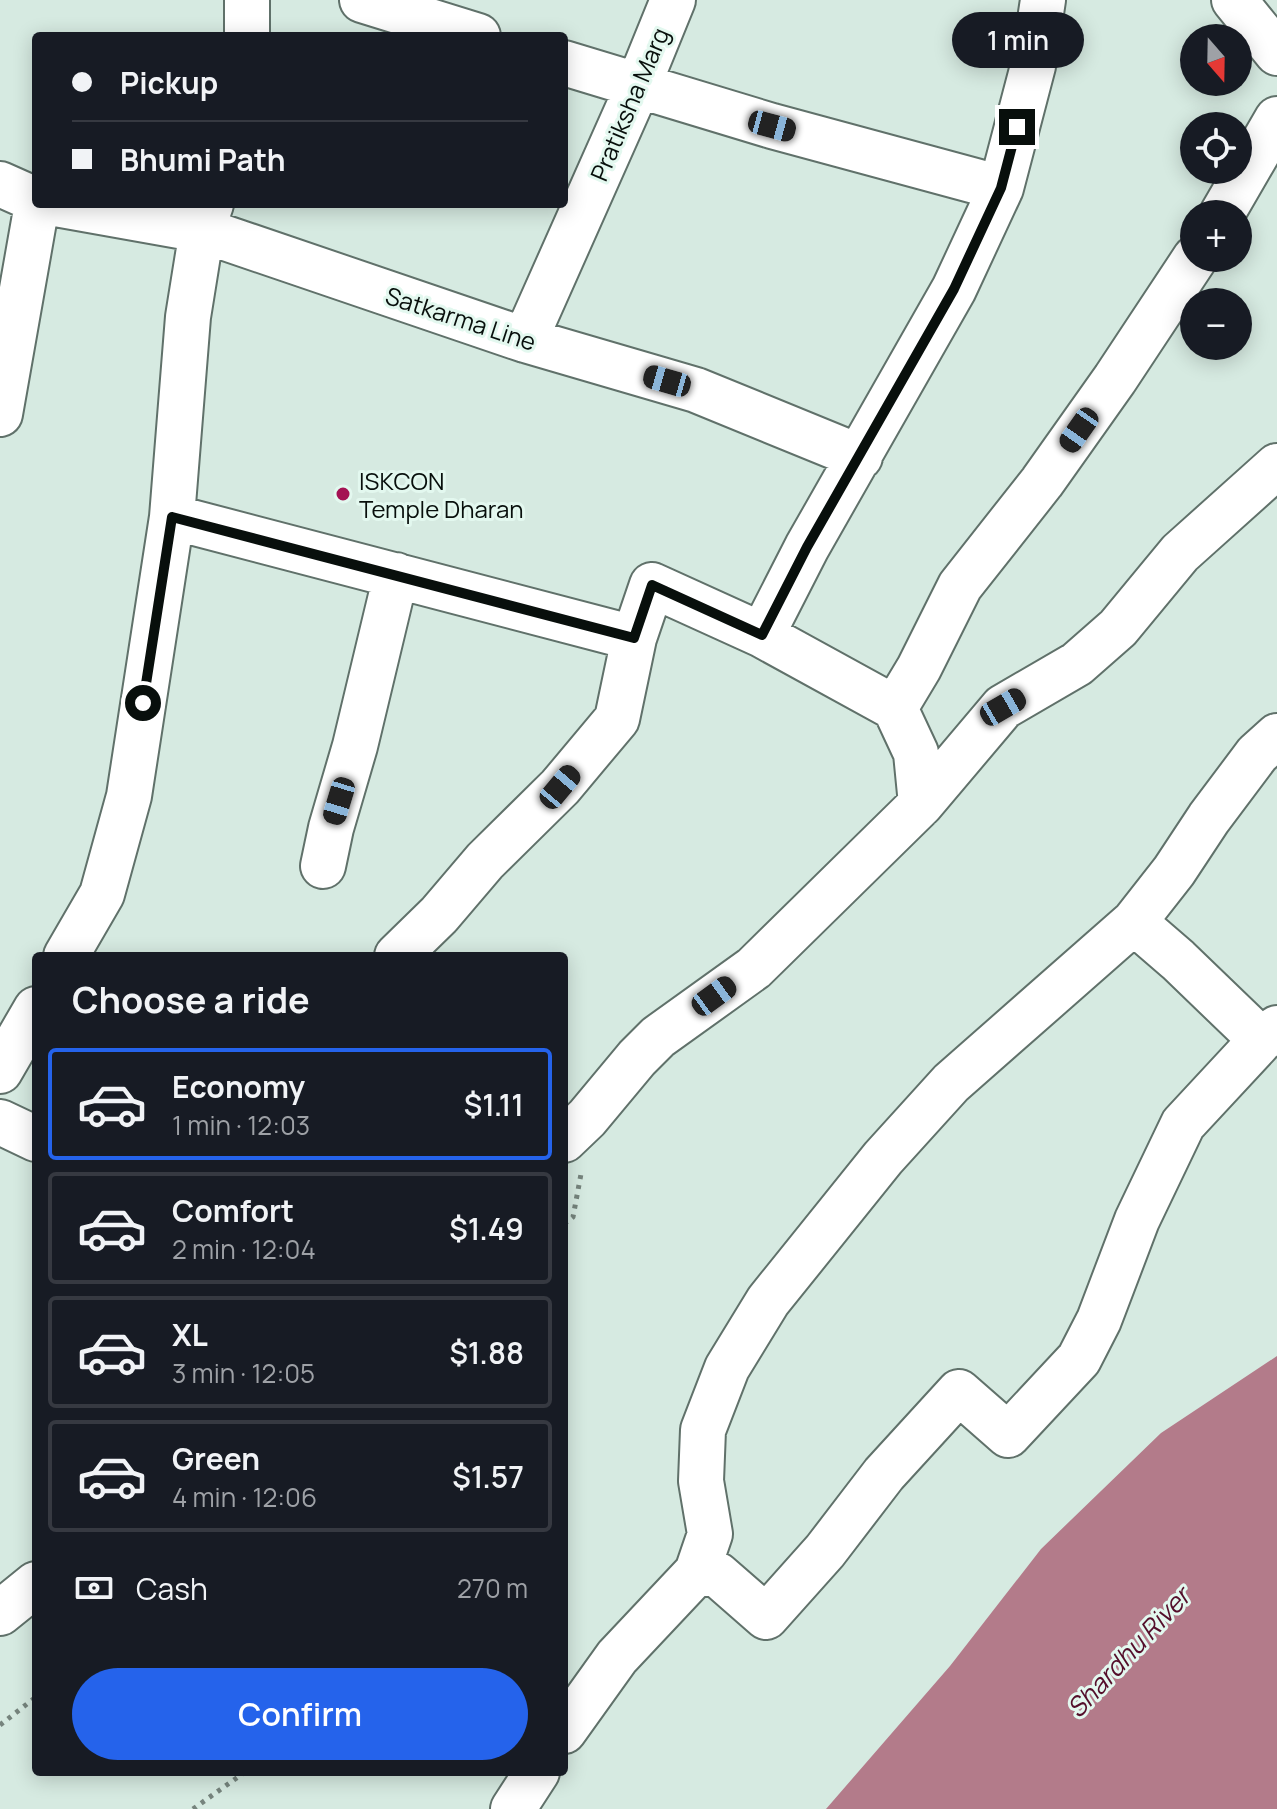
<!DOCTYPE html>
<meta charset="utf-8">
<style>
body{margin:0;font-family:Manrope,sans-serif;background:#242831;color:#f1f3f6;height:100vh;display:flex;flex-direction:column;font-size:30px;white-space:nowrap}
*{box-sizing:border-box;margin:0}
p{font-size:26px;color:#9ea1a6}
.icon{flex:none;width:44px;height:44px;fill:none;stroke:currentColor;stroke-width:2;stroke-linecap:round;stroke-linejoin:round}
.map{position:relative;flex:1;overflow:hidden}
.sheet{position:absolute;left:32px;top:952px;width:536px;height:824px;display:flex;flex-direction:column;background:#171b24;border-radius:8px;box-shadow:0 4px 20px #0003}
.sheet>*{flex:none}
.guide{position:absolute;left:32px;top:32px;width:536px;height:176px;border-radius:8px;box-shadow:0 4px 20px #0003;display:grid;align-content:center;height:176px;padding:0 40px;background:#171b24}
.needle{width:52px;rotate:160deg}
.controls{position:absolute;left:1180px;top:24px;display:grid;gap:16px}
.controls a{display:grid;place-items:center;width:72px;height:72px;border-radius:50%;background:#171b24;box-shadow:0 4px 20px #0003;font-size:40px}
.end{position:absolute;width:36px;height:36px;margin:-18px;border:10px solid #080f0c;background:#fff;box-shadow:0 0 0 4px #fff}
.from{border-radius:50%}
.bubble{position:absolute;height:56px;border-radius:28px;background:#171b24;box-shadow:0 4px 20px #0003;font-size:26px;font-weight:600;line-height:56px;text-align:center}
.car{position:absolute;width:24px;height:48px;margin:-24px -12px;border-radius:10px;box-shadow:0 0 6px 2px #0007;background:linear-gradient(#222 24%,#8ab4d8 0 40%,#222 0 76%,#8ab4d8 0 86%,#222 0)}
.guide b{display:flex;align-items:center;gap:28px;height:76px;font-size:30px}
.guide b+b{border-top:2px solid #363941}
.guide i{width:20px;height:20px;background:#f1f3f6}
ul{padding:0;list-style:none}
li{display:flex;align-items:center;gap:24px;height:112px;margin:0 16px 12px;padding:0 24px;border:4px solid #363941;border-radius:8px}
li div{flex:1}
li b{display:block;font-size:30px}
li em{font-style:normal;font-weight:600}
li.current{border-color:#2563eb}
li>.icon{width:72px;height:72px;stroke-width:1.5}
h2{padding:0 40px;font-size:36px;line-height:96px}
.pay{display:flex;align-items:center;gap:20px;height:88px;padding:0 40px;font-size:30px}
.pay p{margin-inline-start:auto}
.primary-button{display:flex;gap:16px;margin-top:auto;padding:16px 40px}
.primary-button a{flex:1;height:92px;border-radius:48px;background:#2563eb;color:#fff;font-size:32px;font-weight:600;line-height:92px;text-align:center}
.map>svg:first-child{display:block}
.water{fill:#b37b8a}
.lines{fill:none;stroke-linecap:round;stroke-linejoin:round}
.minor-casing{stroke:#60716a;stroke-width:48}
.path{stroke:#76847d;stroke-width:5;stroke-dasharray:4 6;stroke-linecap:butt}
.minor{stroke:#fff;stroke-width:44}
.route{stroke:#080f0c;stroke-width:10}
.poi-dot{fill:#a41253;stroke:#e3f8ef;stroke-width:3}
.labels{text-anchor:middle;dominant-baseline:central;stroke-width:6;stroke-linejoin:round;paint-order:stroke}
.street-label{font-size:24px;fill:#080f0c;stroke:#e3f8ef}
.poi-label{font-size:24px;fill:#080f0c;stroke:#e3f8ef;text-anchor:start}
.water-label{font-size:26px;font-style:italic;fill:#540e2a;stroke:#e3f8ef}
</style>
<div class="map">
<svg width="1277" height="1809" viewBox="0 0 1277 1809">
<rect width="100%" height="100%" fill="#d6eae1"/>
<!-- water -->
<path class="water" d="M 1277,1356 L 1277,1809 L 826,1809 L 950,1666 L 1041,1549 L 1161,1433 Z"/>
<g class="lines">
<defs>
<path id="minor" d="M 362,0 L 478,36
M 1234,0 L 1277,53
M 247,36 L 247,0
M 564,63 L 772,126 L 1001,188
M 0,184 L 36,200
M 56,204 L 202,230 L 525,340 L 696,390 L 860,457
M 1222,214 L 1277,119
M 525,340 L 638,86 L 673,0
M 0,414 L 37,204
M 172,517 L 634,638 L 617,719 L 560,787 L 485,861 L 439,915 L 397,956
M 634,638 L 652,585 L 762,635
M 895,708 L 762,635 L 807,547 L 954,289 L 1001,188 L 1033,66 L 1043,0
M 921,804 L 916,753 L 895,708 L 919,668 L 960,586 L 1042,482 L 1115,379 L 1195,258
M 323,866 L 331,828 L 355,746 L 396,575
M 1134,922 L 1178,960 L 1261,1040
M 66,956 L 102,894 L 129,796 L 172,517 L 188,317 L 202,230 L 211,204
M 0,1071 L 36,1009
M 0,1122 L 36,1139
M 564,1140 L 587,1118 L 637,1058 L 658,1037 L 754,968 L 921,804 L 1003,707 L 1077,664 L 1118,628 L 1180,553 L 1277,466
M 697,1572 L 718,1575 L 766,1617 L 825,1551 L 884,1474 L 959,1392 L 1008,1435 L 1079,1359 L 1099,1320 L 1137,1220 L 1183,1124 L 1261,1040 L 1277,1028
M 0,1613 L 36,1584
M 564,1731 L 617,1657 L 697,1572 L 710,1534 L 701,1481 L 703,1430 L 727,1368 L 768,1301 L 883,1158 L 951,1083 L 1134,922 L 1174,871 L 1209,818 L 1257,754 L 1277,736
M 513,1809 L 537,1772"/>
</defs>
<!-- minor casing -->
<use href="#minor" class="minor-casing"/>
<!-- path -->
<path class="path" d="M 564,1224 L 573,1217 L 581,1174
M 0,1725 L 36,1697
M 193,1809 L 245,1772"/>
<!-- minor -->
<use href="#minor" class="minor"/>
</g>
<g class="lines">
<!-- route -->
<path class="route" d="M 143,703 L 172,517 L 634,638 L 652,585 L 762,635 L 807,547 L 954,289 L 1001,188 L 1017,127"/>
</g>
<!-- markers -->
<circle class="poi-dot" cx="343" cy="494" r="8"/>
<g class="labels">
<!-- street labels -->
<g class="street-label">
<text transform="translate(629 104) rotate(-67)">Pratiksha Marg</text>
<text transform="translate(461 318) rotate(18)">Satkarma Line</text>
</g>
<!-- poi labels -->
<g class="poi-label">
<text x="359" y="480">ISKCON<tspan x="359" dy="28">Temple Dharan</tspan></text>
</g>
<!-- water labels -->
<g class="water-label">
<text transform="translate(1128 1652) rotate(-47)">Shardhu River</text>
</g>
</g>
</svg>
<div class="controls">
<a><svg class="needle" viewBox="-14 -14 28 28"><path d="M0-13l5 13h-10z" fill="#e53935"/><path d="M0 13l5-13h-10z" fill="#9ea1a6"/></svg></a>
<a><svg class="icon" aria-label="locate" viewBox="0 0 24 24"><circle cx="12" cy="12" r="6"/><path d="M12 2v4M12 18v4M2 12h4M18 12h4"/></svg></a>
<a>+</a>
<a>−</a>
</div>
<i class="end from" style="left:143px;top:703px"></i>
<i class="end" style="left:1017px;top:127px"></i>
<div class="bubble" style="left:952px;top:12px;width:132px">1 min</div>
<i class="car" style="left:772px;top:126px;rotate:105deg"></i>
<i class="car" style="left:667px;top:381px;rotate:286deg"></i>
<i class="car" style="left:1079px;top:430px;rotate:215deg"></i>
<i class="car" style="left:1003px;top:707px;rotate:60deg"></i>
<i class="car" style="left:560px;top:787px;rotate:40deg"></i>
<i class="car" style="left:339px;top:801px;rotate:197deg"></i>
<i class="car" style="left:714px;top:996px;rotate:54deg"></i>
<div class="guide">
<b><i class="from"></i>Pickup</b>
<b><i></i>Bhumi Path</b>
</div>
<section class="sheet">
<h2>Choose a ride</h2>
<ul>
<li class="current"><svg class="icon" aria-label="car" viewBox="0 0 24 24"><path d="M5 17H2v-5l4-1 3-4h7l3 4 3 1v5h-3M9 17h6M6 11h13"/><circle cx="7" cy="17" r="2"/><circle cx="17" cy="17" r="2"/></svg><div><b>Economy</b><p>1 min · 12:03</p></div><em>$1.11</em></li>
<li><svg class="icon" aria-label="car" viewBox="0 0 24 24"><path d="M5 17H2v-5l4-1 3-4h7l3 4 3 1v5h-3M9 17h6M6 11h13"/><circle cx="7" cy="17" r="2"/><circle cx="17" cy="17" r="2"/></svg><div><b>Comfort</b><p>2 min · 12:04</p></div><em>$1.49</em></li>
<li><svg class="icon" aria-label="car" viewBox="0 0 24 24"><path d="M5 17H2v-5l4-1 3-4h7l3 4 3 1v5h-3M9 17h6M6 11h13"/><circle cx="7" cy="17" r="2"/><circle cx="17" cy="17" r="2"/></svg><div><b>XL</b><p>3 min · 12:05</p></div><em>$1.88</em></li>
<li><svg class="icon" aria-label="car" viewBox="0 0 24 24"><path d="M5 17H2v-5l4-1 3-4h7l3 4 3 1v5h-3M9 17h6M6 11h13"/><circle cx="7" cy="17" r="2"/><circle cx="17" cy="17" r="2"/></svg><div><b>Green</b><p>4 min · 12:06</p></div><em>$1.57</em></li>
</ul>
<div class="pay"><svg class="icon" aria-label="cash" viewBox="0 0 24 24"><path d="M3 7h18v10H3z"/><circle cx="12" cy="12" r="2"/></svg>Cash<p>270 m</p></div>
<div class="primary-button"><a>Confirm</a></div>
</section>
</div>
